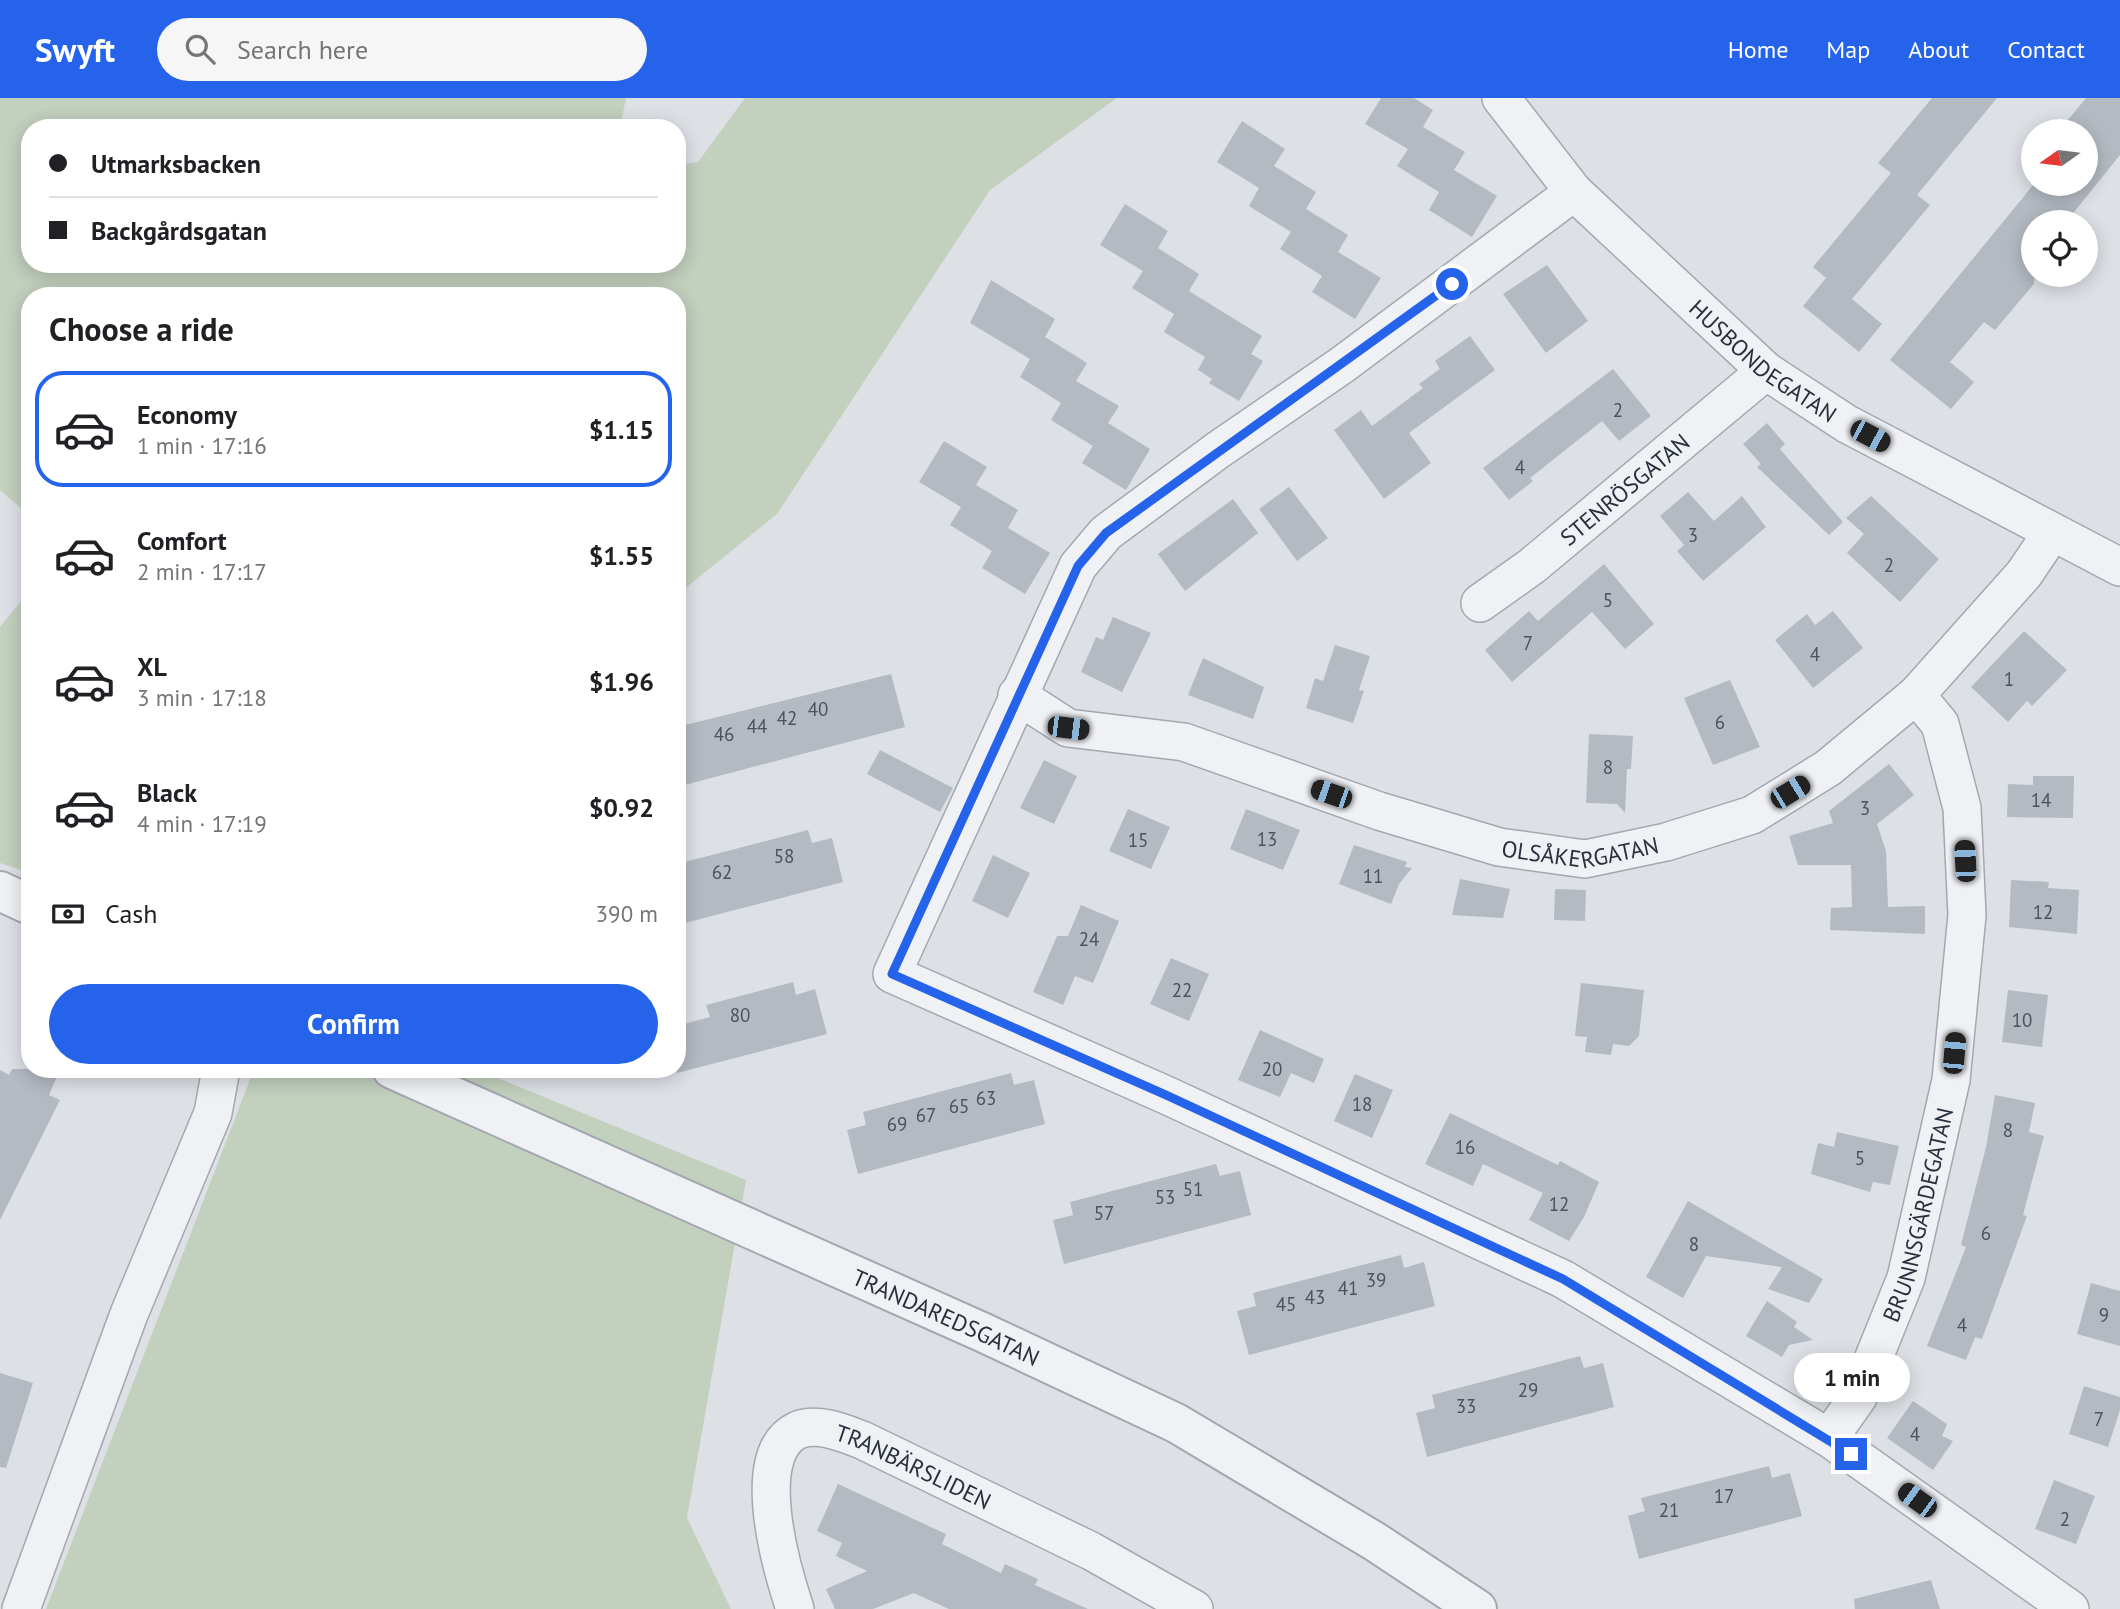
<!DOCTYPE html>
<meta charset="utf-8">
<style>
body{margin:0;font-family:"PT Sans",sans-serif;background:#f6f6f6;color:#202124;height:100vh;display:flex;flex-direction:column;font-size:26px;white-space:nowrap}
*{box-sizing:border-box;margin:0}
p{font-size:23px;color:#757577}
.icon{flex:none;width:38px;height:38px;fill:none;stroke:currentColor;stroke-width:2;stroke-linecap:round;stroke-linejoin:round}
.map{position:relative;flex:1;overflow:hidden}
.panel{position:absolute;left:21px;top:189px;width:665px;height:791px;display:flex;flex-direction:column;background:#fff;border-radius:28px;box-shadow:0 4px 18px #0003}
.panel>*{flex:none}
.top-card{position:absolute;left:21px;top:21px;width:665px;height:154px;border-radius:28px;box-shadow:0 4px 18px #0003;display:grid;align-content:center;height:154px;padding:0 28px;background:#fff}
.needle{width:46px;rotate:256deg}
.controls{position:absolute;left:2021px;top:21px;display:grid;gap:14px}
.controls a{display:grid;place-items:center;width:77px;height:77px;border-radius:50%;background:#fff;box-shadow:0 4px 18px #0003;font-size:35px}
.end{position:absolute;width:32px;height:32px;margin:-16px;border:9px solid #2563eb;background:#fff;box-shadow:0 0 0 4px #fff}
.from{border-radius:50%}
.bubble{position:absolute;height:49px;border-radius:24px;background:#fff;box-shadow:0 4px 18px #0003;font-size:23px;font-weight:700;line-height:49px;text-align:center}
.car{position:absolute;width:21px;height:42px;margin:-21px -10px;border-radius:9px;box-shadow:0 0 5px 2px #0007;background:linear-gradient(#222 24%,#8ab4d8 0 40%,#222 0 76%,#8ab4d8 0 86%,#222 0)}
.top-card b{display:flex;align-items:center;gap:24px;height:66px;font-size:26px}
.top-card b+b{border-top:2px solid #e0e0e0}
.top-card i{width:18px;height:18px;background:#202124}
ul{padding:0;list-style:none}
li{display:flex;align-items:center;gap:21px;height:116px;margin:0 14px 10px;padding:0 14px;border:4px solid transparent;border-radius:28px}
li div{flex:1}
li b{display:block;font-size:26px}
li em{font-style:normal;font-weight:700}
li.active{border-color:#2563eb}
li>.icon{width:63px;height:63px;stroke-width:1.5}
h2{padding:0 28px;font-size:32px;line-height:84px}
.pay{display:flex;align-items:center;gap:18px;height:77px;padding:0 28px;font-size:26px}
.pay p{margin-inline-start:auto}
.action{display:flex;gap:14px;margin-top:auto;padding:14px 28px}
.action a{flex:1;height:80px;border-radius:42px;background:#2563eb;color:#fff;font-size:28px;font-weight:700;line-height:80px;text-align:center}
header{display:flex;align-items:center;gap:42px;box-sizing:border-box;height:98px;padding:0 35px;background:#2563eb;color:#fff}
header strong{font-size:33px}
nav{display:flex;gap:38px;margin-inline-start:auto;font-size:24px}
.search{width:490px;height:63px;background:#f6f6f6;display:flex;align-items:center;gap:18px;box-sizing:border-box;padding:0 24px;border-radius:38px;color:#757577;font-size:26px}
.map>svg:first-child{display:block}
.green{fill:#c3d0be}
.building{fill:#b4bac2}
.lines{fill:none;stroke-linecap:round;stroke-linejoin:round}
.minor-casing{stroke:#a3a8b0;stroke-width:40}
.tertiary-casing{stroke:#a3a8b0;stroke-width:42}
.minor{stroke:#eff1f5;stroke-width:37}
.tertiary{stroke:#eff1f5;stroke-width:38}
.route{stroke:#2563eb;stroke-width:9}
.labels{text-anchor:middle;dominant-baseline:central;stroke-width:6;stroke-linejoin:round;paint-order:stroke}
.number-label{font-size:19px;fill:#4a525e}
.street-label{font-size:23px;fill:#27303c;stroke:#ecf0f4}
</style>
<header>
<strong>Swyft</strong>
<div class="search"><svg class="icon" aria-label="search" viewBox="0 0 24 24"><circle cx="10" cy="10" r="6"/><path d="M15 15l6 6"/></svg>Search here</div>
<nav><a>Home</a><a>Map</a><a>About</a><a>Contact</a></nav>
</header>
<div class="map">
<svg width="2120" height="1511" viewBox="0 0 2120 1511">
<rect width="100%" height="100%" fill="#dde1e6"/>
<!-- green -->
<path class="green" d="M 0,0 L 626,0 L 620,30 L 30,30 L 30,166 L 677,166 L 677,67 L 698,64 L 745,0 L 1117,0 L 990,92 L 777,416 L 677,497 L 677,198 L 30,198 L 30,418 L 0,392 Z
M 30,492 L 30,775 L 0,765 L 0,529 Z
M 254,971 L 476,971 L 746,1082 L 687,1420 L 731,1511 L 46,1511 Z"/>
<!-- building -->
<path class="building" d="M 1381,0 L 1414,0 L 1433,12 L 1423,29 L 1465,54 L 1454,72 L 1497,98 L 1472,139 L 1429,112 L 1439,94 L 1397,68 L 1408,51 L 1365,26 Z
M 1932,0 L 1997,0 L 1917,97 L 1930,107 L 1852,201 L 1882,226 L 1859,254 L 1803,208 L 1826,180 L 1813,169 L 1891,75 L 1878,65 Z
M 2086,0 L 2120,0 L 2120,57 L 2066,124 L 2034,124 L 2034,186 L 1995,232 L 1984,224 L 1950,264 L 1974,284 L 1951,311 L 1890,262 L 2034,86 L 2086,86 L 2086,33 L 2079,33 L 2067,23 Z
M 1242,23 L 1285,51 L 1274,68 L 1316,94 L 1306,111 L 1348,137 L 1338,154 L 1381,180 L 1355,221 L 1312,194 L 1322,178 L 1280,151 L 1291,134 L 1249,108 L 1259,90 L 1217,64 Z
M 1125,106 L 1168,133 L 1158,150 L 1199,176 L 1189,193 L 1262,238 L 1251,256 L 1263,263 L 1239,303 L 1209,285 L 1212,281 L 1198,272 L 1205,259 L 1164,234 L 1174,216 L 1132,190 L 1143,173 L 1100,147 Z
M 1547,167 L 1588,223 L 1546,255 L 1503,196 Z
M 991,182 L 1055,221 L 1045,239 L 1087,265 L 1076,283 L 1119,308 L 1108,325 L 1150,351 L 1126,392 L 1082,365 L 1093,348 L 1051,322 L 1061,305 L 1020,279 L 1030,261 L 970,225 Z
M 1470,238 L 1495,272 L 1409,335 L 1431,365 L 1384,401 L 1334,332 L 1361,312 L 1372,328 L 1423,290 L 1419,286 L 1440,271 L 1435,263 Z
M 1613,271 L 1651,318 L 1619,343 L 1602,323 L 1530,380 L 1533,383 L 1509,402 L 1483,370 Z
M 1767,325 L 1785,346 L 1780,351 L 1843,424 L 1829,437 L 1757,369 L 1761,366 L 1743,346 Z
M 944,343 L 987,369 L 976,387 L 1018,412 L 1008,430 L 1050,455 L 1025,496 L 982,470 L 992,453 L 950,427 L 961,409 L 919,384 Z
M 1289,389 L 1328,440 L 1297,463 L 1259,411 Z
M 1688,394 L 1714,423 L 1742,398 L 1766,429 L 1703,483 L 1677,453 L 1684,447 L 1660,418 Z
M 1871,398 L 1939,461 L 1900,504 L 1847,455 L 1864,436 L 1846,420 Z
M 1233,401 L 1258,435 L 1185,493 L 1158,456 Z
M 1604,466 L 1654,526 L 1625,551 L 1592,514 L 1512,584 L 1485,552 L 1529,513 L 1538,523 Z
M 1833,513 L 1863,550 L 1813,590 L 1775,542 L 1807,516 L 1815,527 Z
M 1113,519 L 1151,535 L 1122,594 L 1081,574 L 1096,539 L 1103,542 Z
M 2024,533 L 2067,572 L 2032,608 L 2027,603 L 2008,624 L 1971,589 Z
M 1335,547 L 1370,558 L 1359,592 L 1364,593 L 1353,625 L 1306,610 L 1315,580 L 1323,583 Z
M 1203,560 L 1264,589 L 1253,621 L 1188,597 Z
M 891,576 L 905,629 L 677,689 L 677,629 Z
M 1730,582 L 1760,649 L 1713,667 L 1684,600 Z
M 1589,636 L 1633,638 L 1631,671 L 1627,671 L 1625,715 L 1617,706 L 1586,705 Z
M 880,652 L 953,690 L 940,714 L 867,676 Z
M 1044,662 L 1077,678 L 1054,726 L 1020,710 Z
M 1889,666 L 1914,697 L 1877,726 L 1886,753 L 1888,809 L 1925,808 L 1925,836 L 1830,832 L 1831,810 L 1852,809 L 1851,767 L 1798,767 L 1789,738 L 1833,725 L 1829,713 Z
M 2033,678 L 2074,678 L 2073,720 L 2007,719 L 2008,686 L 2033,687 Z
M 1128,711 L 1170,729 L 1151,771 L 1109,753 Z
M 1246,711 L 1300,732 L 1283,772 L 1230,751 Z
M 808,732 L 812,745 L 832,740 L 843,784 L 677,827 L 677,766 Z
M 1354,747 L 1407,764 L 1405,769 L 1412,770 L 1399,786 L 1391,806 L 1339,786 Z
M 993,757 L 1030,775 L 1008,820 L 972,803 Z
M 1460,781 L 1510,791 L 1503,820 L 1452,817 Z
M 2011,782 L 2049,784 L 2048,790 L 2079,792 L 2077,836 L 2009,829 Z
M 1555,791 L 1586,792 L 1585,823 L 1554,822 Z
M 1081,807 L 1119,823 L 1093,885 L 1075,878 L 1063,907 L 1033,894 L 1057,838 L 1068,838 Z
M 1171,860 L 1209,876 L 1189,923 L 1150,906 Z
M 793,884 L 796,897 L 815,891 L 827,936 L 677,975 L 677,928 L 710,919 L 706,907 Z
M 1581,885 L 1644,892 L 1639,938 L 1629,948 L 1613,946 L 1611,957 L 1585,954 L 1587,939 L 1575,938 Z
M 2008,892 L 2048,897 L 2042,949 L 2002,944 Z
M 1260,932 L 1324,961 L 1314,985 L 1291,975 L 1280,999 L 1238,982 Z
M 12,971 L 60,971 L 49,997 L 60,1002 L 0,1122 L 0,972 L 9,977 Z
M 1011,975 L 1014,987 L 1034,982 L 1045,1026 L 858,1076 L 847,1032 L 866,1027 L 863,1014 Z
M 1355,976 L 1393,992 L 1372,1040 L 1334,1023 Z
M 1995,997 L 2035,1005 L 2029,1034 L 2044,1038 L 2023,1117 L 2027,1118 L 1982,1241 L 1975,1239 L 1966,1262 L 1927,1248 L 1966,1149 L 1961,1147 L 1986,1049 Z
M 1450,1015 L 1558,1067 L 1560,1063 L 1599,1084 L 1584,1119 L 1569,1143 L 1529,1122 L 1543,1095 L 1483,1066 L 1473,1088 L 1425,1066 Z
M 1837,1034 L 1899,1048 L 1890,1087 L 1873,1084 L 1870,1094 L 1811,1076 L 1818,1045 L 1834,1049 Z
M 1216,1066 L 1220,1078 L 1240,1073 L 1251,1117 L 1064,1166 L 1053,1122 L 1073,1117 L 1070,1104 Z
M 1688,1103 L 1823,1181 L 1809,1205 L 1768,1191 L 1782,1169 L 1706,1158 L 1683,1200 L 1646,1179 Z
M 1401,1157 L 1404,1170 L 1424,1164 L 1435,1208 L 1249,1257 L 1237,1213 L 1256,1208 L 1253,1195 Z
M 2091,1185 L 2120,1193 L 2120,1248 L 2077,1236 Z
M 1767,1203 L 1797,1224 L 1794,1229 L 1813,1242 L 1789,1247 L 1782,1259 L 1746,1238 Z
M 1580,1258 L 1584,1270 L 1603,1265 L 1614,1309 L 1427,1359 L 1416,1315 L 1435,1310 L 1432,1297 Z
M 0,1275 L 33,1285 L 6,1370 L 0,1369 Z
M 2084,1288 L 2120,1299 L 2120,1312 L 2108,1349 L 2069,1336 Z
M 1913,1303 L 1947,1326 L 1942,1338 L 1953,1343 L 1933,1372 L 1887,1340 Z
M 1769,1368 L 1772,1380 L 1790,1375 L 1802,1418 L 1639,1461 L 1628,1418 L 1645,1413 L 1641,1400 Z
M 2054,1382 L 2095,1398 L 2076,1446 L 2035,1431 Z
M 838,1386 L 946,1436 L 942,1446 L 1001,1475 L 1005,1466 L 1038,1481 L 1035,1487 L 1088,1511 L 949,1511 L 914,1495 L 873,1511 L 835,1511 L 826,1491 L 867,1473 L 836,1458 L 842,1445 L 817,1433 Z
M 1931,1482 L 1940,1511 L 1855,1511 L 1854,1501 Z"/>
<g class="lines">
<defs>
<g id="minor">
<path id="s1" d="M 1501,0 L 1574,94 L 1766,273 L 1847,326 L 2120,469"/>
<path d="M 1574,94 L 1342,267 L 1218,352 L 1106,435 L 1078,468 L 892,876 L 1166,997 L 1563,1181 L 1829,1340 L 2070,1511"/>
<path id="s2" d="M 1480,505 L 1532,468 L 1766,273"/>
<path id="s3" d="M 1017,597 L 1068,630 L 1184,644 L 1379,713 L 1499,749 L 1585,761 L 1666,744 L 1752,717 L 1828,670 L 1916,597 L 2024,476 L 2051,436"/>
<path id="s4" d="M 1829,1340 L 1858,1299 L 1906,1180 L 1951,982 L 1967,817 L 1962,710 L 1940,626 L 1916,597"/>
<path d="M 21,1511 L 129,1216 L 213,1015 L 221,971"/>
<path id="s5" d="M 795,1511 C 782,1472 747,1355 798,1332 C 818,1324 843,1335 862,1342 L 1091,1453 L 1194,1511"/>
</g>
<g id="tertiary">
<path d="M 0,793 L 30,807"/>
<path id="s6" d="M 392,971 L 982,1234 L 1176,1325 L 1374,1443 L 1477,1511"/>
</g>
</defs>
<!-- minor casing -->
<use href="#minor" class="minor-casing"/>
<!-- tertiary casing -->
<use href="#tertiary" class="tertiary-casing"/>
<!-- minor -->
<use href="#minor" class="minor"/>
<!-- tertiary -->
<use href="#tertiary" class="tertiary"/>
</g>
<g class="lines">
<!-- route -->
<path class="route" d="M 1452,186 L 1106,435 L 1078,468 L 892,876 L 1166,997 L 1563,1181 L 1851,1356"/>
</g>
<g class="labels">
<!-- number labels -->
<g class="number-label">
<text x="1618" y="312">2</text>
<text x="1520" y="369">4</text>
<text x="1693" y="437">3</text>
<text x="1889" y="467">2</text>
<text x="1608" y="502">5</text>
<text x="1528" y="545">7</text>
<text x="1815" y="556">4</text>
<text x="2009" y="581">1</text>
<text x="818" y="611">40</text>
<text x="787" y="620">42</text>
<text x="1720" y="624">6</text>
<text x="757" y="628">44</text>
<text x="724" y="636">46</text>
<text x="1608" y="669">8</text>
<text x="2041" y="702">14</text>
<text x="1865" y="710">3</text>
<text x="1267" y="741">13</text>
<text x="1138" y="742">15</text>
<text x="784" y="758">58</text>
<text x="722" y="774">62</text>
<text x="1373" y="778">11</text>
<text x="2043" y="814">12</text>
<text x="1089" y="841">24</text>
<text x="1182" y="892">22</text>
<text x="740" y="917">80</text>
<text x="2022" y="922">10</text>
<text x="1272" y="971">20</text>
<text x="986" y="1000">63</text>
<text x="1362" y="1006">18</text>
<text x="959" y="1008">65</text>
<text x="926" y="1017">67</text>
<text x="897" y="1026">69</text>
<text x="2008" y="1032">8</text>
<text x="1465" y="1049">16</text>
<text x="1860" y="1060">5</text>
<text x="1193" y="1091">51</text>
<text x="1165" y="1099">53</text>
<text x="1559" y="1106">12</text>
<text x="1104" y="1115">57</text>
<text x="1986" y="1135">6</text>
<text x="1694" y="1146">8</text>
<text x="1376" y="1182">39</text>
<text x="1348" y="1190">41</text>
<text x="1315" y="1199">43</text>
<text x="1286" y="1206">45</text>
<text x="2104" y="1217">9</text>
<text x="1962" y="1227">4</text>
<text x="1528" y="1292">29</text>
<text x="1466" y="1308">33</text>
<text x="2099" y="1321">7</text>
<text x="1915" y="1336">4</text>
<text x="1724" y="1398">17</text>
<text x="1669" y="1412">21</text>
<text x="2065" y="1421">2</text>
</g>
<!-- street labels -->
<g class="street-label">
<text stroke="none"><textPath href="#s1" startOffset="373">HUSBONDEGATAN</textPath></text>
<text stroke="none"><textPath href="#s2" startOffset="184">STENRÖSGATAN</textPath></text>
<text stroke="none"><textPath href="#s3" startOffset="592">OLSÅKERGATAN</textPath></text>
<text stroke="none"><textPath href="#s4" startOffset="243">BRUNNSGÄRDEGATAN</textPath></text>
<text stroke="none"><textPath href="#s6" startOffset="607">TRANDAREDSGATAN</textPath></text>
<text stroke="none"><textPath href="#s5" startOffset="315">TRANBÄRSLIDEN</textPath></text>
</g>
</g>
</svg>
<div class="controls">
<a><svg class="needle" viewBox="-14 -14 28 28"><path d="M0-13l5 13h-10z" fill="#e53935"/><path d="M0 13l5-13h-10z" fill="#757577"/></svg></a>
<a><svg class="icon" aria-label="locate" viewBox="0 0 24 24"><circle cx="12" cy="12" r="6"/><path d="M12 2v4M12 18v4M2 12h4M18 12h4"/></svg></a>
</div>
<i class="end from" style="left:1452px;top:186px"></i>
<i class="end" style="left:1851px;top:1356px"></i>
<div class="bubble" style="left:1794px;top:1255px;width:116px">1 min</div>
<i class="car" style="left:1870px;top:338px;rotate:118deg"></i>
<i class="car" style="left:1068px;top:630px;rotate:97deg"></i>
<i class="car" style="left:1790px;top:694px;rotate:59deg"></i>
<i class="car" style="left:1331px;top:696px;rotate:289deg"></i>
<i class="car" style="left:1965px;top:763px;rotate:357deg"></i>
<i class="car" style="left:1954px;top:955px;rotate:5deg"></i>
<i class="car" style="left:1917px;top:1402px;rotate:306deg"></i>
<div class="top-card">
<b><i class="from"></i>Utmarksbacken</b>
<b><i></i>Backgårdsgatan</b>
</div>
<section class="panel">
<h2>Choose a ride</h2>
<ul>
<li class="active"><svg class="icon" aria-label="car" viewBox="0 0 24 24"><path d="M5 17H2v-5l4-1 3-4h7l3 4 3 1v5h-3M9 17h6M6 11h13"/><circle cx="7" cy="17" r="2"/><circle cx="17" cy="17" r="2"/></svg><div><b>Economy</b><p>1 min · 17:16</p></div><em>$1.15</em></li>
<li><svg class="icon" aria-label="car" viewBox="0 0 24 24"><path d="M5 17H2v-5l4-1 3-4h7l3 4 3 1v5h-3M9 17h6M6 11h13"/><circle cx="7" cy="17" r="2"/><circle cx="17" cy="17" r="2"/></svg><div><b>Comfort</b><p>2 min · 17:17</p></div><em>$1.55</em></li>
<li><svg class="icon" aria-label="car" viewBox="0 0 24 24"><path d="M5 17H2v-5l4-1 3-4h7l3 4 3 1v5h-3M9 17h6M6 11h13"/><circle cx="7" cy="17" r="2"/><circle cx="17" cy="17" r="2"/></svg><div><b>XL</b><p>3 min · 17:18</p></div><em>$1.96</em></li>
<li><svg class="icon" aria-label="car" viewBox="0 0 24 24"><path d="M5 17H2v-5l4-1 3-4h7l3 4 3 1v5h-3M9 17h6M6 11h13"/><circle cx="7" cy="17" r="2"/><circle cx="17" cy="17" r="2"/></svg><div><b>Black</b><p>4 min · 17:19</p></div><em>$0.92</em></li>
</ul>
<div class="pay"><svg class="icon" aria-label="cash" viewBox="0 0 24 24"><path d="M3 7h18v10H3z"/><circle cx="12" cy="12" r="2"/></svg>Cash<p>390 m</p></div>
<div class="action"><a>Confirm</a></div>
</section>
</div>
